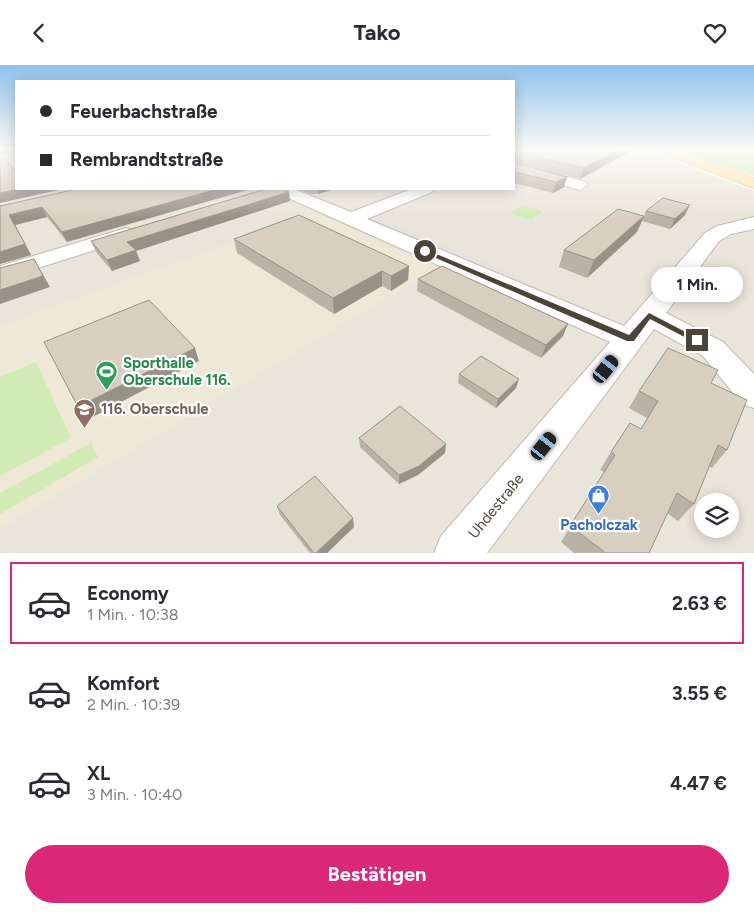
<!DOCTYPE html>
<html lang="de">
<meta charset="utf-8">
<style>
body{margin:0;font-family:Figtree,sans-serif;background:#f7f7f7;color:#2b2b33;height:100vh;display:flex;flex-direction:column;font-size:19px;white-space:nowrap}
*{box-sizing:border-box;margin:0}
p{font-size:16px;color:#7c7c81}
.icon{flex:none;width:28px;height:28px;fill:none;stroke:currentColor;stroke-width:2;stroke-linecap:round;stroke-linejoin:round}
.map{position:relative;height:488px;overflow:hidden}
.sheet{display:flex;flex-direction:column;background:#fff;flex:1}
.sheet>*{flex:none}
.banner{position:absolute;left:15px;top:15px;width:500px;height:110px;border-radius:0px;box-shadow:0 2px 12px #0003;display:grid;align-content:center;height:110px;padding:0 25px;background:#fff}
.tools{position:absolute;left:694px;top:428px;display:grid;gap:10px}
.tools a{display:grid;place-items:center;width:45px;height:45px;border-radius:50%;background:#fff;box-shadow:0 2px 12px #0003;font-size:25px}
.end{position:absolute;width:22px;height:22px;margin:-11px;border:6px solid #4b4439;background:#fff;box-shadow:0 0 0 2px #fff}
.from{border-radius:50%}
.bubble{position:absolute;height:35px;border-radius:18px;background:#fff;box-shadow:0 2px 12px #0003;font-size:16px;font-weight:700;line-height:35px;text-align:center}
.car{position:absolute;width:15px;height:30px;margin:-15px -8px;border-radius:6px;box-shadow:0 0 4px 1px #0007;background:linear-gradient(#222 24%,#8ab4d8 0 40%,#222 0 76%,#8ab4d8 0 86%,#222 0)}
.banner b{display:flex;align-items:center;gap:18px;height:48px;font-size:19px}
.banner b+b{border-top:1px solid #e1e1e2}
.banner i{width:12px;height:12px;background:#2b2b33}
ul{padding:9px 0 0;list-style:none}
li{display:flex;align-items:center;gap:15px;height:82px;margin:0 10px 8px;padding:0 15px;border:2px solid transparent;border-radius:0px}
li div{flex:1}
li b{display:block;font-size:19px}
li em{font-style:normal;font-weight:700}
li.active{border-color:#db2777}
li>.icon{width:45px;height:45px;stroke-width:1.5}
.action{display:flex;gap:10px;margin-top:auto;padding:10px 25px}
.action a{flex:1;height:58px;border-radius:30px;background:#db2777;color:#fff;font-size:20px;font-weight:700;line-height:58px;text-align:center}
header{display:flex;justify-content:space-between;align-items:center;height:65px;padding:0 25px;background:#fff;font-size:22px;font-weight:700}
.map>svg:first-child{display:block}
.residential{fill:#eae5da;fill-rule:evenodd}
.education{fill:#efe8d6}
.green{fill:#d2eab5}
.parking{fill:#e5e3e0}
.lines{fill:none;stroke-linecap:round;stroke-linejoin:round}
.minor-casing{stroke:#c2bbae;stroke-width:2}
.major-casing{stroke:#e6c16a;stroke-width:1}
.minor{fill:#fff;fill-rule:evenodd}
.major{fill:#ffe39c;fill-rule:evenodd}
.wall{fill:#bab2a6}
.shaded-wall{fill:#979187}
.building{fill:#d8cfc1;stroke:#979187}
.route{fill:#4b4439}
.labels{text-anchor:middle;dominant-baseline:central;stroke-width:4.5;stroke-linejoin:round;paint-order:stroke}
.near-leisure-label{font-size:15px;font-weight:bold;fill:#27864d;stroke:#fff;text-anchor:start}
.near-education-label{font-size:15px;font-weight:bold;fill:#785e54;stroke:#fff;text-anchor:start}
.near-street-label{font-size:15px;fill:#4b4439;stroke:#fff}
.near-shop-label{font-size:15px;font-weight:bold;fill:#366cbe;stroke:#fff}
</style>
<header><svg class="icon" aria-label="back" viewBox="0 0 24 24"><path d="M15 5l-7 7 7 7"/></svg>Tako<svg class="icon" aria-label="heart" viewBox="0 0 24 24"><path d="M12 20l-8-8c-3-5 5-10 8-4 3-6 11-1 8 4z"/></svg></header>
<div class="map">
<svg width="754" height="488" viewBox="0 0 754 488">
<rect width="100%" height="100%" fill="#f6f3ec"/>
<!-- residential -->
<path class="residential" d="M 0,85 L 16,85 L 16,124 L 514,124 L 514,85 L 641,85 L 754,126 L 754,488 L 0,488 ZM 702,436 L 730,436 L 730,464 L 702,464 Z"/>
<!-- education -->
<path class="education" d="M 316,147 L 435,204 L 0,464 L 0,261 Z"/>
<!-- green -->
<path class="green" d="M 677,85 L 754,85 L 754,111 L 745,108 Z
M 523,140 L 543,146 L 531,155 L 510,148 Z
M 36,297 L 71,373 L 0,411 L 0,312 Z
M 91,378 L 98,392 L 0,449 L 0,428 Z"/>
<!-- parking -->
<path class="parking" d="M 378,154 L 524,213 L 512,223 L 364,160 Z"/>
<g class="lines">
<defs>
<path id="minor" d="M 514,98 L 586,117 L 588,120 L 580,125 L 514,106 Z
M 273,124 L 294,124 L 351,147 L 412,124 L 434,124 L 432,127 L 367,154 L 624,261 L 705,168 L 717,161 L 754,152 L 754,164 L 731,169 L 719,176 L 666,248 L 723,277 L 754,309 L 754,343 L 742,339 L 703,291 L 654,264 L 487,488 L 434,488 L 441,471 L 610,277 L 275,127 Z
M 126,163 L 133,165 L 136,169 L 133,173 L 0,215 L 0,201 Z"/>
<path id="major" d="M 653,85 L 673,85 L 754,113 L 754,123 Z"/>
</defs>
<!-- minor casing -->
<use href="#minor" class="minor-casing"/>
<!-- major casing -->
<use href="#major" class="major-casing"/>
<!-- minor -->
<use href="#minor" class="minor"/>
<!-- major -->
<use href="#major" class="major"/>
</g>
<!-- wall -->
<path class="wall" d="M 514,85 L 632,86 L 580,114 L 515,97 L 567,112 L 564,122 L 553,128 L 514,118 Z
M 77,124 L 67,177 L 47,152 L 15,160 L 31,190 L 0,199 L 0,141 Z
M 298,124 L 334,124 L 319,129 L 311,129 Z
M 290,136 L 136,186 L 140,196 L 112,206 L 96,187 L 91,176 Z
M 646,146 L 685,150 L 670,164 L 642,156 Z
M 644,151 L 637,167 L 587,213 L 559,202 L 564,185 Z
M 234,174 L 409,201 L 408,215 L 391,226 L 382,221 L 334,249 L 237,188 Z
M 418,214 L 563,271 L 541,293 L 417,226 Z
M 459,309 L 516,323 L 496,343 L 458,318 Z
M 711,318 L 727,385 L 712,403 L 709,401 L 694,439 L 678,456 L 667,448 L 649,488 L 574,488 L 561,477 L 604,407 L 600,405 L 611,387 L 641,364 L 647,353 L 629,343 L 639,326 Z
M 359,373 L 445,388 L 418,410 L 399,419 L 360,382 Z
M 277,441 L 354,462 L 327,488 L 310,488 L 280,450 Z"/>
<!-- shaded-wall -->
<path class="shaded-wall" d="M 0,85 L 16,85 L 16,88 L 1,90 Z
M 619,85 L 632,85 L 580,114 L 584,103 Z
M 567,112 L 564,122 L 553,128 L 556,117 Z
M 19,124 L 63,124 L 0,138 L 0,128 Z
M 218,124 L 251,124 L 67,177 L 62,167 Z
M 318,124 L 334,124 L 319,129 Z
M 289,127 L 290,136 L 136,186 L 140,196 L 112,206 L 107,195 L 127,177 Z
M 690,140 L 685,150 L 670,164 L 675,154 Z
M 42,142 L 47,152 L 15,160 L 31,190 L 0,199 L 0,187 L 9,150 Z
M 644,151 L 637,167 L 587,213 L 594,195 Z
M 34,194 L 50,222 L 0,239 L 0,225 Z
M 409,201 L 408,215 L 391,226 L 391,211 Z
M 382,206 L 382,221 L 334,249 L 333,233 Z
M 568,259 L 563,271 L 541,293 L 546,280 Z
M 195,283 L 199,296 L 87,355 L 78,342 Z
M 519,314 L 516,323 L 496,343 L 498,334 Z
M 446,379 L 445,388 L 418,410 L 399,419 L 399,410 Z
M 353,453 L 354,462 L 327,488 L 316,488 Z"/>
<!-- building -->
<path class="building" d="M 514,85 L 619,85 L 584,103 L 515,87 L 516,98 L 567,112 L 556,117 L 514,107 Z
M 0,87 L 16,107 L 16,124 L 19,124 L 0,128 Z
M 77,124 L 218,124 L 62,167 L 42,142 L 9,150 L 25,179 L 0,187 L 0,141 Z
M 266,124 L 282,124 L 289,127 L 127,177 L 136,185 L 107,195 L 91,176 Z
M 663,133 L 690,140 L 675,154 L 646,146 Z
M 618,144 L 644,151 L 594,195 L 564,185 Z
M 299,150 L 409,201 L 391,211 L 382,206 L 333,233 L 234,174 Z
M 34,194 L 43,211 L 0,225 L 0,203 Z
M 442,201 L 568,259 L 546,280 L 418,214 Z
M 149,235 L 195,283 L 78,342 L 44,277 Z
M 668,283 L 718,305 L 711,318 L 747,335 L 727,385 L 718,380 L 694,439 L 677,428 L 649,488 L 606,488 L 570,461 L 615,390 L 611,387 L 630,358 L 641,364 L 658,336 L 639,326 Z
M 481,291 L 519,314 L 498,334 L 459,309 Z
M 400,341 L 446,379 L 419,401 L 399,410 L 359,373 Z
M 315,411 L 353,453 L 316,488 L 314,488 L 277,441 Z"/>
<!-- sky -->
<linearGradient id="sky" x2="0" y2="1"><stop stop-color="#8fc1ec"/><stop offset="0.55" stop-color="#fbfaf6"/><stop offset="1" stop-color="#fbfaf6" stop-opacity="0"/></linearGradient>
<rect width="754" height="154" fill="url(#sky)"/>
<!-- route -->
<path class="route" d="M 422,185 L 427,185 L 629,270 L 649,248 L 701,275 L 694,277 L 650,254 L 634,276 L 627,276 L 422,187 Z"/>
<!-- icons -->
<defs>
<symbol id="stadium-pin" viewBox="-11 -11 22 30"><path d="M0 17L-7.5 6A9.5 9.5 0 1 1 7.5 6Z" fill="#2e9e5b" stroke="#fff"/><path d="M0-5a6.5 5 0 1 0 0 10a6.5 5 0 1 0 0-10ZM-3.5-1.8h7v3.6h-7Z" fill="#fff"/></symbol>
<symbol id="school-pin" viewBox="-11 -11 22 30"><path d="M0 17L-7.5 6A9.5 9.5 0 1 1 7.5 6Z" fill="#8d6e63" stroke="#fff"/><path d="M0-5L7-2L0 1L-7-2ZM-4 1L0 2.5L4 1V4Q0 6-4 4Z" fill="#fff"/></symbol>
<symbol id="shop-pin" viewBox="-11 -11 22 30"><path d="M0 17L-7.5 6A9.5 9.5 0 1 1 7.5 6Z" fill="#3f7fe0" stroke="#fff"/><path d="M-5-2.5h2.3a2.7 3.5 0 0 1 5.4 0H5L5.5 6h-11ZM-1.5-2.5h3a1.5 2.3 0 0 0-3 0Z" fill="#fff"/></symbol>
</defs>
<g fill-rule="evenodd">
<use href="#stadium-pin" x="94" y="294" width="25" height="34"/>
<use href="#school-pin" x="72" y="332" width="25" height="34"/>
<use href="#shop-pin" x="586" y="418" width="25" height="34"/>
</g>
<g class="labels">
<!-- near-leisure labels -->
<g class="near-leisure-label">
<text x="123" y="298">Sporthalle<tspan x="123" dy="17">Oberschule 116.</tspan></text>
</g>
<!-- near-education labels -->
<g class="near-education-label">
<text x="101" y="344">116. Oberschule</text>
</g>
<!-- near-street labels -->
<g class="near-street-label">
<text transform="translate(496 441) rotate(-51)">Uhdestraße</text>
</g>
<!-- near-shop labels -->
<g class="near-shop-label">
<text x="599" y="460">Pacholczak</text>
</g>
</g>
</svg>
<div class="tools">
<a><svg class="icon" aria-label="layers" viewBox="0 0 24 24"><path d="M12 4l9 5-9 5-9-5zM3 14l9 5 9-5"/></svg></a>
</div>
<i class="end from" style="left:425px;top:186px"></i>
<i class="end" style="left:697px;top:275px"></i>
<div class="bubble" style="left:651px;top:202px;width:92px">1 Min.</div>
<i class="car" style="left:606px;top:304px;rotate:39deg"></i>
<i class="car" style="left:544px;top:381px;rotate:39deg"></i>
<div class="banner">
<b><i class="from"></i>Feuerbachstraße</b>
<b><i></i>Rembrandtstraße</b>
</div>
</div>
<section class="sheet">
<ul>
<li class="active"><svg class="icon" aria-label="car" viewBox="0 0 24 24"><path d="M5 17H2v-5l4-1 3-4h7l3 4 3 1v5h-3M9 17h6M6 11h13"/><circle cx="7" cy="17" r="2"/><circle cx="17" cy="17" r="2"/></svg><div><b>Economy</b><p>1 Min. · 10:38</p></div><em>2.63 €</em></li>
<li><svg class="icon" aria-label="car" viewBox="0 0 24 24"><path d="M5 17H2v-5l4-1 3-4h7l3 4 3 1v5h-3M9 17h6M6 11h13"/><circle cx="7" cy="17" r="2"/><circle cx="17" cy="17" r="2"/></svg><div><b>Komfort</b><p>2 Min. · 10:39</p></div><em>3.55 €</em></li>
<li><svg class="icon" aria-label="car" viewBox="0 0 24 24"><path d="M5 17H2v-5l4-1 3-4h7l3 4 3 1v5h-3M9 17h6M6 11h13"/><circle cx="7" cy="17" r="2"/><circle cx="17" cy="17" r="2"/></svg><div><b>XL</b><p>3 Min. · 10:40</p></div><em>4.47 €</em></li>
</ul>
<div class="action"><a>Bestätigen</a></div>
</section>
